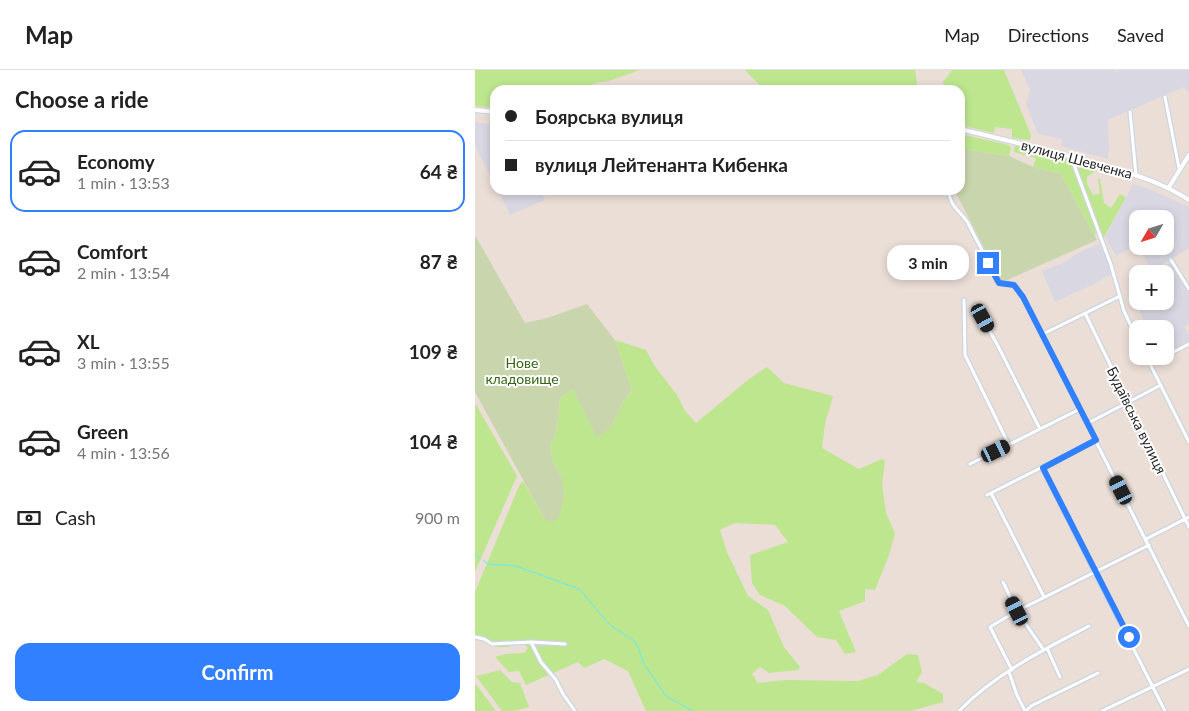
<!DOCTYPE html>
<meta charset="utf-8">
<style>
body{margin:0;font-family:Lato,sans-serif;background:#f2f2f2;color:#222;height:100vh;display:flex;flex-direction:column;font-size:19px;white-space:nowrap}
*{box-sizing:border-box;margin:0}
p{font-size:16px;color:#767676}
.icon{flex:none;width:28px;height:28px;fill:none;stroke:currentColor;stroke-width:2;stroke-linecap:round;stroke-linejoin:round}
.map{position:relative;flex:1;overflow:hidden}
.drawer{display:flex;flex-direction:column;background:#fff;width:475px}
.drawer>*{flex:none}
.top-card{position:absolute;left:15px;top:15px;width:475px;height:110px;border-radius:15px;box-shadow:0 2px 8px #0003;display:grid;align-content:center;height:110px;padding:0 15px;background:#fff}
.needle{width:32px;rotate:231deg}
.controls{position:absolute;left:654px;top:140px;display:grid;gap:10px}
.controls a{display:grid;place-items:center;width:45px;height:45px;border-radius:10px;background:#fff;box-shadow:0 2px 8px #0003;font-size:25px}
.end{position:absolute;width:22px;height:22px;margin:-11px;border:6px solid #3080ff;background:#fff;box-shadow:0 0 0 2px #fff}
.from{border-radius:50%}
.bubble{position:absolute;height:35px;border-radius:15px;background:#fff;box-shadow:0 2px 8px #0003;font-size:16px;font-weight:700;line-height:35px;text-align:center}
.car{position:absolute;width:15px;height:30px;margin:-15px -8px;border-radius:6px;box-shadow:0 0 4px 1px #0007;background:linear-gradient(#222 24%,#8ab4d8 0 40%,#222 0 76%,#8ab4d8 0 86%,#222 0)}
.top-card b{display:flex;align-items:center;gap:18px;height:48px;font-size:19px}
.top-card b+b{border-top:1px solid #e0e0e0}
.top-card i{width:12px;height:12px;background:#222}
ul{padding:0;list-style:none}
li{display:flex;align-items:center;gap:15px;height:82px;margin:0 10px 8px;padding:0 5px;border:2px solid transparent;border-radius:15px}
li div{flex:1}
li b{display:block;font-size:19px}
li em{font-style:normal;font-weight:700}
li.active{border-color:#3080ff}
li>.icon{width:45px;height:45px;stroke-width:1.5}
h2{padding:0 15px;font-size:22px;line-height:60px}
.pay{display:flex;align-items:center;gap:12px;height:55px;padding:0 15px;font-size:19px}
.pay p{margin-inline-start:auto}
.button{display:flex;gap:10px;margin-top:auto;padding:10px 15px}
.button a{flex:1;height:58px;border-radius:15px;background:#3080ff;color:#fff;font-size:20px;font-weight:700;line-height:58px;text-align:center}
header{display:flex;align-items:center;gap:30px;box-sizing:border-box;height:70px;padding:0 25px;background:#fff;border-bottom:1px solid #e0e0e0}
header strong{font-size:24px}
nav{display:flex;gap:28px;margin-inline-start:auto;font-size:18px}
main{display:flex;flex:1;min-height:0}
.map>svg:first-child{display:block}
.industrial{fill:#d9d8e2}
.green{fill:#bee68f}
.cemetery{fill:#c9d6ad}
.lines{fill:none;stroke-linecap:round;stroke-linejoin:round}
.stream{stroke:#62ebf5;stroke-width:1}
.minor-casing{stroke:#ccd5e1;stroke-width:5.5}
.tertiary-casing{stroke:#ccd5e1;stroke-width:6}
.minor{stroke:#fff;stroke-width:3}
.tertiary{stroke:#fff;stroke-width:4}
.route{stroke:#3080ff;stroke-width:6}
.labels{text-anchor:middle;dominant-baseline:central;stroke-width:4;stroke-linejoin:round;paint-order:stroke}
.street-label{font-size:14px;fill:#272727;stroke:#fff}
.park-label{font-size:14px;fill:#366615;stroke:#fff}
</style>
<header>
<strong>Map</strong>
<nav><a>Map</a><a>Directions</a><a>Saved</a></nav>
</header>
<main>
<section class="drawer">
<h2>Choose a ride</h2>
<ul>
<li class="active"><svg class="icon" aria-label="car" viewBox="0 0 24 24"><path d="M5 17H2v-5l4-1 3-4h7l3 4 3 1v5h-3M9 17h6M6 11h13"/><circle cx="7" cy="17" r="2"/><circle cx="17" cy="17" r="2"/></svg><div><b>Economy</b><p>1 min · 13:53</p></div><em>64 ₴</em></li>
<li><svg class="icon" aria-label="car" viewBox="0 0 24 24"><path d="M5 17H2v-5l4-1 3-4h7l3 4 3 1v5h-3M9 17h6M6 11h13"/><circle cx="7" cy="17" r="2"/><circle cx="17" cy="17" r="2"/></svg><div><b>Comfort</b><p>2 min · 13:54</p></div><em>87 ₴</em></li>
<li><svg class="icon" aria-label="car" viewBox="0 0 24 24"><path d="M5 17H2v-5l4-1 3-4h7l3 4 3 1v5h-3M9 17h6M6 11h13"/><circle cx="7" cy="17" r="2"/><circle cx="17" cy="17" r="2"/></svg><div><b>XL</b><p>3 min · 13:55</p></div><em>109 ₴</em></li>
<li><svg class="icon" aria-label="car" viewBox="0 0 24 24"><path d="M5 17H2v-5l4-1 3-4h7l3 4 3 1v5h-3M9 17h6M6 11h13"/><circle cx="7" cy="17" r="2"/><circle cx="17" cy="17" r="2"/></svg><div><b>Green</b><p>4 min · 13:56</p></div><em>104 ₴</em></li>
</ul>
<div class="pay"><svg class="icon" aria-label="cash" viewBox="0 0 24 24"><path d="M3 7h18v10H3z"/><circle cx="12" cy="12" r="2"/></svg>Cash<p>900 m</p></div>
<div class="button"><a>Confirm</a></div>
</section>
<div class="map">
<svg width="714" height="641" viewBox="0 0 714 641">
<rect width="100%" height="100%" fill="#ebded7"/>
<!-- industrial -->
<path class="industrial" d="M 546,0 L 640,0 L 641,2 L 647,0 L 714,0 L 714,24 L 710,17 L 706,18 L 633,50 L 634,78 L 633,89 L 586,76 L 587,69 L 563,64 L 551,34 L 555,20 Z
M 0,52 L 20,55 L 20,115 L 0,76 Z
M 658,114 L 677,120 L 714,137 L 714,178 L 677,201 L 663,176 L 690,176 L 690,149 L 662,149 L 662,176 L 661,175 L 641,186 L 630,167 Z
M 23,120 L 64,120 L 70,130 L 35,145 Z
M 625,174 L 637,204 L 619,214 L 580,232 L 567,201 L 588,193 L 606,181 Z
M 694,193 L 714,224 L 714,254 L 709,257 L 714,265 L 714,270 L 690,285 L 690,259 L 674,259 L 657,228 L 662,225 L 662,231 L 690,231 L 690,204 L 677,204 Z"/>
<!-- green -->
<path class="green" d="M 0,0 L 165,0 L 134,11 L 120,13 L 108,20 L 20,20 L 20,38 L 0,36 Z
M 270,0 L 440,0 L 443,20 L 289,20 Z
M 477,0 L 529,0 L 556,65 L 555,70 L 537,68 L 537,59 L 520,57 L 519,63 L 485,55 L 485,20 L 469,20 L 468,12 Z
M 485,64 L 534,75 L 536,78 L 534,86 L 485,79 Z
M 540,75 L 595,89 L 621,160 L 620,166 L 586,104 L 558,97 L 561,88 L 539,82 Z
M 601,92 L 615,96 L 620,100 L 619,102 L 612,107 L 612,114 L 618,125 L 625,124 L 623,109 L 625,109 L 629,133 L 636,138 L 645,124 L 651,127 L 628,169 L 600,95 Z
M 140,270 L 171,280 L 179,295 L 202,325 L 210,341 L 221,353 L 274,309 L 292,297 L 309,313 L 358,326 L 350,354 L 347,378 L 384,399 L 407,389 L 410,391 L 407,415 L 411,443 L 420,463 L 414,485 L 400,520 L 390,519 L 390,531 L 364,541 L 381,582 L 370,584 L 361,570 L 342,567 L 310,536 L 285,525 L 277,513 L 275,485 L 313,472 L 300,455 L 260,453 L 245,460 L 252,482 L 273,526 L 293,540 L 309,577 L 325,597 L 323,600 L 294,603 L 285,597 L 277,604 L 283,613 L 311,610 L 383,611 L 403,605 L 432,584 L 443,585 L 447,602 L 441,612 L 449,613 L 468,624 L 468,632 L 436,641 L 171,641 L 153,601 L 129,589 L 109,598 L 103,592 L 51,615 L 44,601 L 34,602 L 20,587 L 30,584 L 49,583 L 53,578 L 48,573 C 22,580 23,579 0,566 L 0,522 L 44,416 L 48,411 L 70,450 L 87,408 L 78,392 L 75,377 L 82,359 L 85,328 L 98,319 L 136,357 L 148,332 L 157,320 Z
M 0,333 L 42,406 L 0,502 Z
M 25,600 L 37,612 L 45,613 L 54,637 L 39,641 L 27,641 L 1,606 Z
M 0,613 L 21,641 L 0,641 Z"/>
<!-- cemetery -->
<path class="cemetery" d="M 485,79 L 534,86 L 558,97 L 586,104 L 622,170 L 530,211 L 526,211 L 481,123 L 480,120 L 485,120 Z
M 0,167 L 1,167 L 50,253 L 72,248 L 112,234 L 140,270 L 157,320 L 148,332 L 136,357 L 122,368 L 98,319 L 85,328 L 82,359 L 75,377 L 78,392 L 87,408 L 89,426 L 85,443 L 80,452 L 70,450 L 0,322 Z"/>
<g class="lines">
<!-- stream -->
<path class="stream" d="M 0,484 L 5,488
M 8,490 L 13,494 L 41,496 L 104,519 L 135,555 L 161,572 L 169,594 L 191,626 L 218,641"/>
<defs>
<path id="minor" d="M 690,27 L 704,98
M 655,42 L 661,105
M 599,87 L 599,95 L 636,195 L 649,241 L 662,269
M 474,120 C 474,137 486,141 493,153 C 503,173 514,193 524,213 L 539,215 L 548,227 L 714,556
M 696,190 L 714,219
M 489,230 L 490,285 L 534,375
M 500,235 L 523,276 L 565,359
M 610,243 L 714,457
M 568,264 L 645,226
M 671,286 L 714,372
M 675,294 L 714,274
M 613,353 L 686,315
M 495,394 L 605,339
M 567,398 L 690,641
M 516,423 L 569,527
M 512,425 L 621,370
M 671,469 L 714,447
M 528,512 L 542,541 L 515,557 L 537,600
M 0,567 L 9,569 L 17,574 L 56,572 L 90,574
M 56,572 L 66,592 L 81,610 L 88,624 L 100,641
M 572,578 L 585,607
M 568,579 L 542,541 L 674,475
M 534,602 L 542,625 L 550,641
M 484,641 C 520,604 568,580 614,556
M 551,641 L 556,636 L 623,603
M 627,641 L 714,599"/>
<path id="tertiary" d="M 0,40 L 20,42
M 485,59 C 530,70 574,80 619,93 C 654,103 683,110 714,130
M 694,117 L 714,85"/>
</defs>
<!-- minor casing -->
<use href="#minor" class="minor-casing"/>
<!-- tertiary casing -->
<use href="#tertiary" class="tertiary-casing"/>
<!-- minor -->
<use href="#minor" class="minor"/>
<!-- tertiary -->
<use href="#tertiary" class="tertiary"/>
</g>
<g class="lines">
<!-- route -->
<path class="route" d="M 513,193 L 524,213 L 539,215 L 548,227 L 621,370 L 568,398 L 654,567"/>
</g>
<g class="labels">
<!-- street labels -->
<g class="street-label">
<text transform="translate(602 89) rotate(15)">вулиця Шевченка</text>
<text transform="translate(662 350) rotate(64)">Будаївська вулиця</text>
</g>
<!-- park labels -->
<g class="park-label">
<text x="47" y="292">Нове<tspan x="47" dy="16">кладовище</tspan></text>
</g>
</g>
</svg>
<div class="controls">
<a><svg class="needle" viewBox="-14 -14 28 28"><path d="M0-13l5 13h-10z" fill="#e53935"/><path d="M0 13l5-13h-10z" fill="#767676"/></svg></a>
<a>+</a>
<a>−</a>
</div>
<i class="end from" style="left:654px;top:567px"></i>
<i class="end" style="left:513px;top:193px"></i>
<div class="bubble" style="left:412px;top:175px;width:82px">3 min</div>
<i class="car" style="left:508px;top:248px;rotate:151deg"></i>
<i class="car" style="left:521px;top:381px;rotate:64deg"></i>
<i class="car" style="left:646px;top:420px;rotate:333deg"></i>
<i class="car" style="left:542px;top:541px;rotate:333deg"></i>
<div class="top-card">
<b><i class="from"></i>Боярська вулиця</b>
<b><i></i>вулиця Лейтенанта Кибенка</b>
</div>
</div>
</main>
